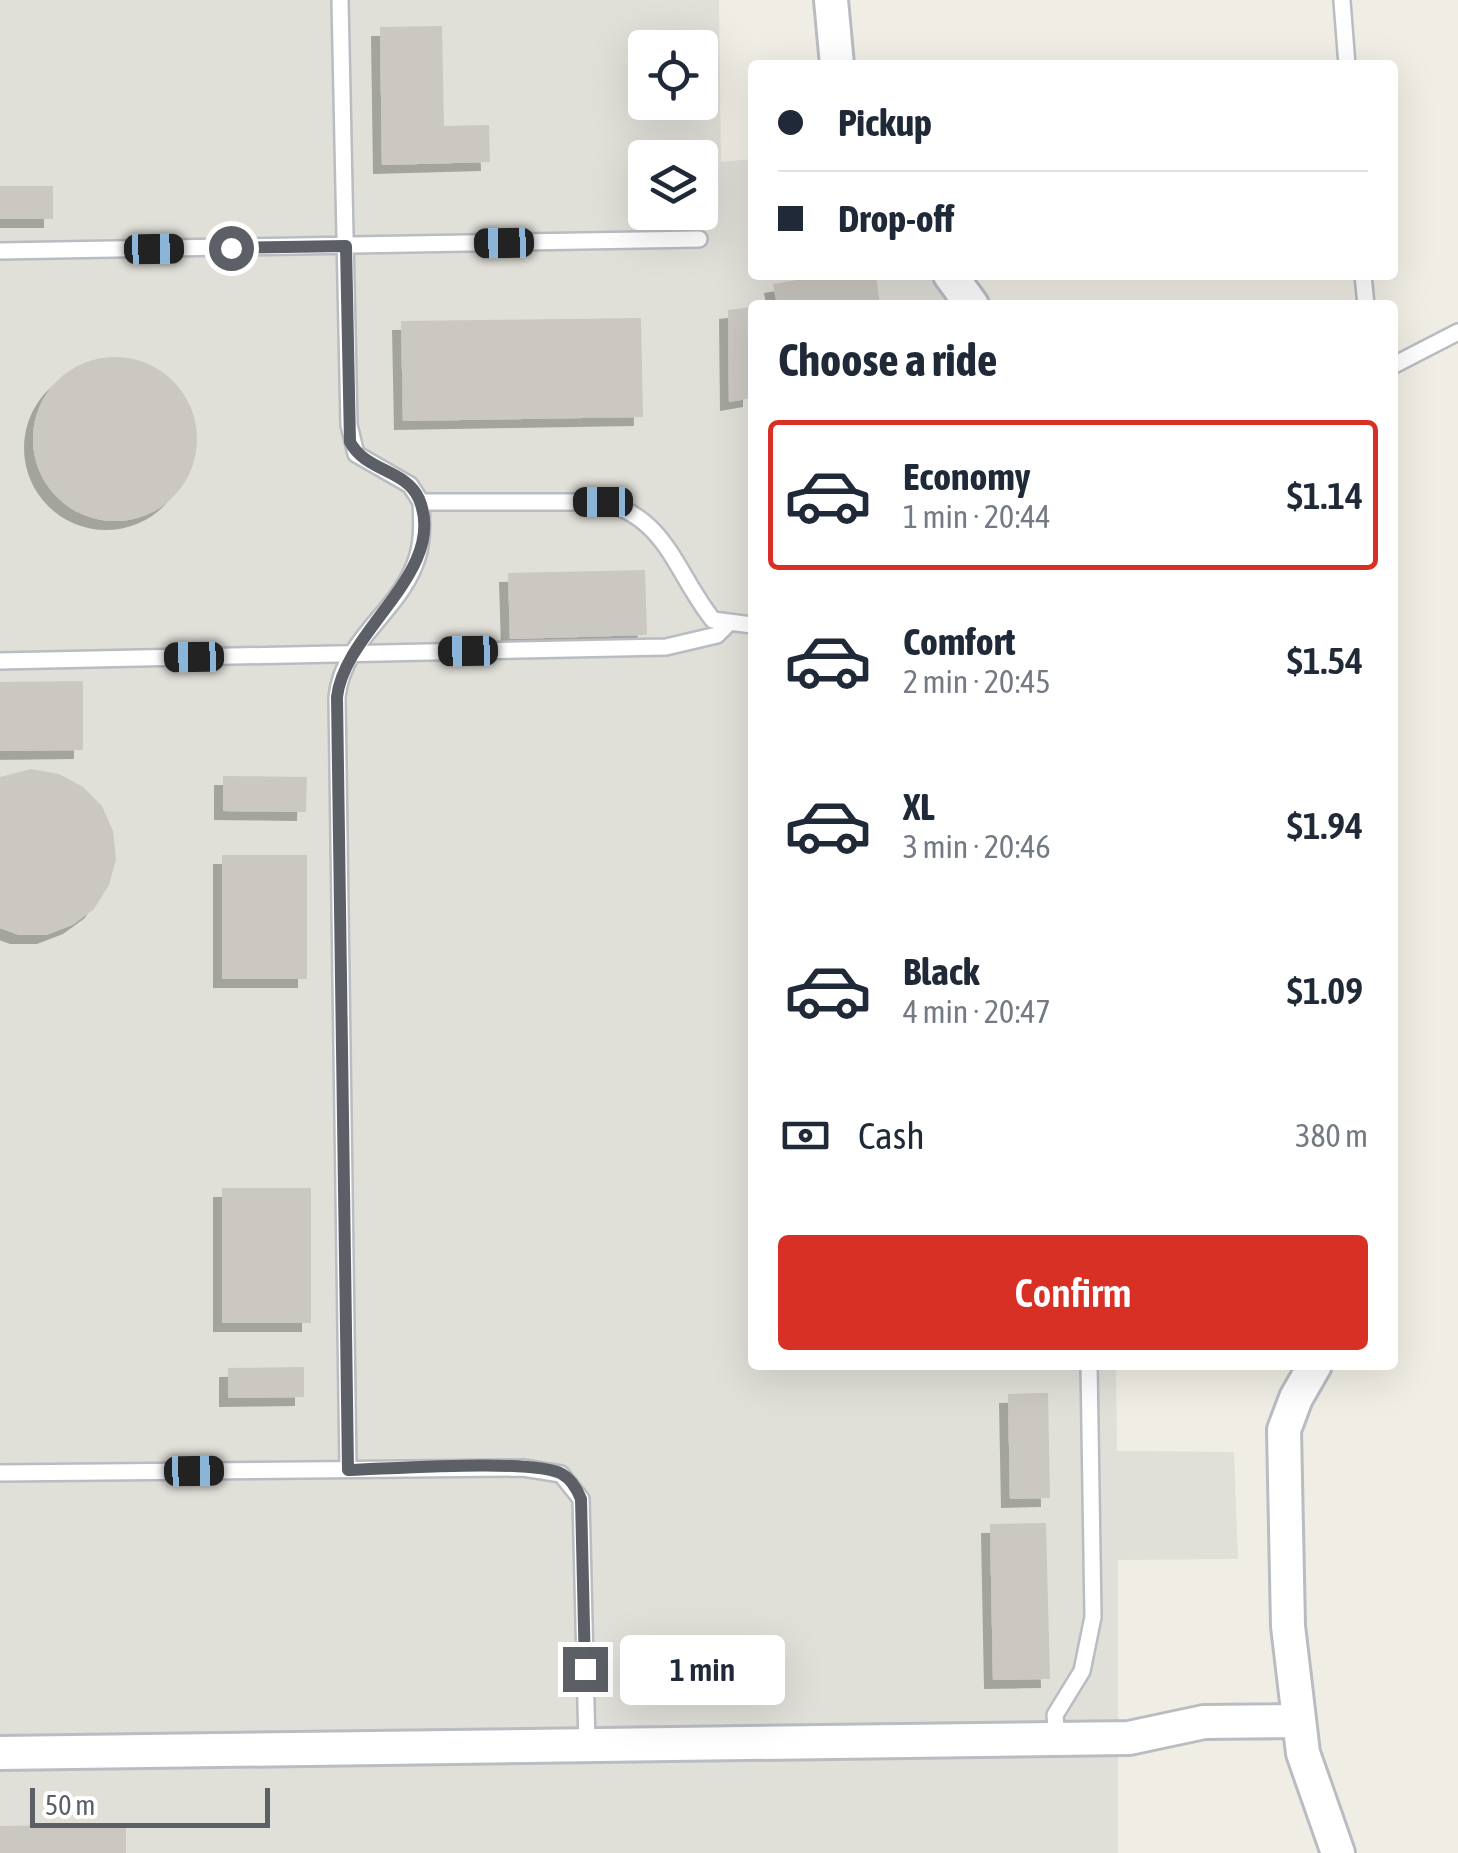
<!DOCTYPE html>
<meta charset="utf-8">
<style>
body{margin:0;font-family:"Asap Condensed",sans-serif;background:#f2f2f3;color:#1f2937;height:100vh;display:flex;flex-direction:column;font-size:38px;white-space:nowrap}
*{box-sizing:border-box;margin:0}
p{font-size:32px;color:#747a83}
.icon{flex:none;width:55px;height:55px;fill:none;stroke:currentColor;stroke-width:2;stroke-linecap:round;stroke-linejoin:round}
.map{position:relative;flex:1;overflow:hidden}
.sheet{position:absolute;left:748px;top:300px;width:650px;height:1070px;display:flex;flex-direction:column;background:#fff;border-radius:10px;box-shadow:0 10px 40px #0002}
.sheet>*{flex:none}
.guide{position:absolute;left:748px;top:60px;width:650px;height:220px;border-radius:10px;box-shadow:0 10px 40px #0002;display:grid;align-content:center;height:220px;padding:0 30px;background:#fff}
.controls{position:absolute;left:628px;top:30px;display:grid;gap:20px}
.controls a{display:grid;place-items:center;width:90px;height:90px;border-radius:10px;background:#fff;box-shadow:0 10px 40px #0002;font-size:50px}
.scale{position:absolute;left:30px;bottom:25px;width:240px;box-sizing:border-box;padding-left:10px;border:5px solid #5c6066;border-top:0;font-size:28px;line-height:35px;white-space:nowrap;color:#5c6066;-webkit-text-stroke:8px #fff;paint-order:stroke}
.end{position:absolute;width:45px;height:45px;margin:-22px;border:12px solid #5c6066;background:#fff;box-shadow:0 0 0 5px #fff}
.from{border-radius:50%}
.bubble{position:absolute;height:70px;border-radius:10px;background:#fff;box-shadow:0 10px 40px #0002;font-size:32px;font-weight:600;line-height:70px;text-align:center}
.car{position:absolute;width:30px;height:60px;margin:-30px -15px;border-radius:12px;box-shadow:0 0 8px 2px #0007;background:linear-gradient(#222 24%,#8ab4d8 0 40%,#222 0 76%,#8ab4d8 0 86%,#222 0)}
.guide b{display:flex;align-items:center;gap:35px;height:95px;font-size:38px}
.guide b+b{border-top:2px solid #e0e1e3}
.guide i{width:25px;height:25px;background:#1f2937}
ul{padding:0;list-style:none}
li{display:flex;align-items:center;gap:30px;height:150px;margin:0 20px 15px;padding:0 10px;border:5px solid transparent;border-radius:10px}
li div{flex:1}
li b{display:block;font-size:38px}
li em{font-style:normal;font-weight:600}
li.on{border-color:#d93025}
li>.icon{width:90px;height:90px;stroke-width:1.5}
h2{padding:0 30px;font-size:45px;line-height:120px}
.pay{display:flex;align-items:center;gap:25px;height:110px;padding:0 30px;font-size:38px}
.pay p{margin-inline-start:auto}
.primary-button{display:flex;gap:20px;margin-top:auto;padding:20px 30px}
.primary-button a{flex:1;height:115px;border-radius:10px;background:#d93025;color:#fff;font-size:40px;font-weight:600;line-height:115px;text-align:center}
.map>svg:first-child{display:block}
.industrial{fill:#e0dfd8;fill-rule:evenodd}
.building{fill:#cbc8c1;filter:url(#shadow)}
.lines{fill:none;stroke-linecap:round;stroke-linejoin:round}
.service-casing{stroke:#b9bcc1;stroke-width:20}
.minor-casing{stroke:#b9bcc1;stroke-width:38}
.service{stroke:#fff;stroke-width:15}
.minor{stroke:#fff;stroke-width:32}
.route{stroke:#5c6066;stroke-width:12}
</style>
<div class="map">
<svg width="1458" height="1853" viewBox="0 0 1458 1853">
<defs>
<filter id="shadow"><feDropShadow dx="-9" dy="9" stdDeviation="0" flood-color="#0004"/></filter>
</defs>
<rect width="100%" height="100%" fill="#f0eee4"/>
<!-- industrial -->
<path class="industrial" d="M 0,0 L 719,0 L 721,162 L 752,159 L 752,275 L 935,275 L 956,305 L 752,305 L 752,1365 L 1116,1365 L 1117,1451 L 1234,1452 L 1238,1559 L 1118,1560 L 1118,1853 L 0,1853 ZM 645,48 L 700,48 L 700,102 L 645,102 ZM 645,158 L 700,158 L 700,212 L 645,212 Z"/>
<!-- building -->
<path class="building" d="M 442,26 L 444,126 L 489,125 L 490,162 L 382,165 L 380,27 Z
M 0,186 L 53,186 L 53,219 L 0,219 Z
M 828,275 L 876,275 L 880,305 L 777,305 L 773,284 Z
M 752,307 L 752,398 L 729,402 L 728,310 Z
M 641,318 L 643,417 L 403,421 L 401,321 Z
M33 439a82 82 0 1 1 164 0a82 82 0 1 1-164 0Z
M 645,570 L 647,635 L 510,639 L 508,573 Z
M 83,681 L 83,750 L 0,751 L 0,682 Z
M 31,769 L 59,774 L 83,787 L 102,806 L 113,831 L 116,859 L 109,885 L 94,909 L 72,925 L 46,935 L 19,935 L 0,928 L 0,777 Z
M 223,776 L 307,777 L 306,812 L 223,811 Z
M 222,855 L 307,855 L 307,979 L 222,979 Z
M 222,1188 L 311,1188 L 311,1323 L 222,1323 Z
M 304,1367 L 304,1397 L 228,1398 L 228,1368 Z
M 1048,1393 L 1050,1498 L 1010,1499 L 1008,1394 Z
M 1046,1523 L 1050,1679 L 993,1680 L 990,1524 Z
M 126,1824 L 126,1853 L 0,1853 L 0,1826 Z"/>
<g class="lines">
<defs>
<path id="service" d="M 340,0 L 349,425 L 356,454 L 410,485 L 421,502 L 603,502 C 667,518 675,572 713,620 L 752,625
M 1342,1 L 1347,65
M 0,251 L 699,239
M 1363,275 L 1366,305
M 1392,366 L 1458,332
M 0,661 L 666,647 L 717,635 L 727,625
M 348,1469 L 337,697 C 343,640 396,614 415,564 C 423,544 422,523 421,502
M 0,1473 L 523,1468 L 561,1474 L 581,1499 L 587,1745
M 1057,1739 L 1055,1715 L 1082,1671 L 1093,1617 L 1089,1365"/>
<path id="minor" d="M 831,0 L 837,65
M 950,275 L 972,305
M 1315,1365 L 1296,1398 L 1284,1430 L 1288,1626 L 1303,1753 L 1338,1853
M 0,1753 L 1129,1738 L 1204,1722 L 1297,1721"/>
</defs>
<!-- service casing -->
<use href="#service" class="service-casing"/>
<!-- minor casing -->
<use href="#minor" class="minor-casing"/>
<!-- service -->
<use href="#service" class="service"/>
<!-- minor -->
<use href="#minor" class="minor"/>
</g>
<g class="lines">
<!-- route -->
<path class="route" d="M 231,248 L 346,246 L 350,442 C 366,472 406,469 419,499 C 449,571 345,629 337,697 L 348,1470 C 390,1469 531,1458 562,1474 C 571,1479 577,1489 581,1499 L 585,1669"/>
</g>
</svg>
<div class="controls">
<a><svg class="icon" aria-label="locate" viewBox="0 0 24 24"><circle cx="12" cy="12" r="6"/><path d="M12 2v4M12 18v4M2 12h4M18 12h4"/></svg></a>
<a><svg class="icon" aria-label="layers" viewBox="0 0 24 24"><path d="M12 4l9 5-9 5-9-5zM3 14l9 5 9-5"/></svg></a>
</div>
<div class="scale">50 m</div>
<i class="end from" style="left:231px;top:248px"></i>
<i class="end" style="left:585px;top:1669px"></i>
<div class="bubble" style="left:620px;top:1635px;width:165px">1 min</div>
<i class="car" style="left:504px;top:243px;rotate:269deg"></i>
<i class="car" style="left:154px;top:249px;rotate:89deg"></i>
<i class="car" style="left:603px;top:502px;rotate:270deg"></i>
<i class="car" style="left:468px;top:651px;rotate:269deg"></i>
<i class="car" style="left:194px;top:657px;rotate:269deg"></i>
<i class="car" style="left:194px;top:1471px;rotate:89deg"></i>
<div class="guide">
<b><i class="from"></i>Pickup</b>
<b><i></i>Drop-off</b>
</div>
<section class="sheet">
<h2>Choose a ride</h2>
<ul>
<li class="on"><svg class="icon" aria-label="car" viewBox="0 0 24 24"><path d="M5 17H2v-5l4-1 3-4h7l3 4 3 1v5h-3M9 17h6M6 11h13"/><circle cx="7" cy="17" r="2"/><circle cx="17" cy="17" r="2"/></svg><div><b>Economy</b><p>1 min · 20:44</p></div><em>$1.14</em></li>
<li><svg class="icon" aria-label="car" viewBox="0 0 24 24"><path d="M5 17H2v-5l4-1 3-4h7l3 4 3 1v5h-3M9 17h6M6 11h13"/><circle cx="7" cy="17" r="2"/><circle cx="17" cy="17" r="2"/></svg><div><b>Comfort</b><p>2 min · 20:45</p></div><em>$1.54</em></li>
<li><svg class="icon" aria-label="car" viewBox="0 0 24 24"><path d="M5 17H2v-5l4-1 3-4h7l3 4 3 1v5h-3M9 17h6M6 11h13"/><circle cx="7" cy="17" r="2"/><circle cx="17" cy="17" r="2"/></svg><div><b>XL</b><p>3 min · 20:46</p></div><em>$1.94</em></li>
<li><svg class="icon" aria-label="car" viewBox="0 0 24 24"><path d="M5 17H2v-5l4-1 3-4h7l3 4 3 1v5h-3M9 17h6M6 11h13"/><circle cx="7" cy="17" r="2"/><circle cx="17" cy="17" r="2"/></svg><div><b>Black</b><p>4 min · 20:47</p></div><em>$1.09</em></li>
</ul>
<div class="pay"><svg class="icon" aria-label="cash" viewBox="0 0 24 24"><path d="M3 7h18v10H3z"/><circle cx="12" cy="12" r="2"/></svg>Cash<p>380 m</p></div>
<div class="primary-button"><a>Confirm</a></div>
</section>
</div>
